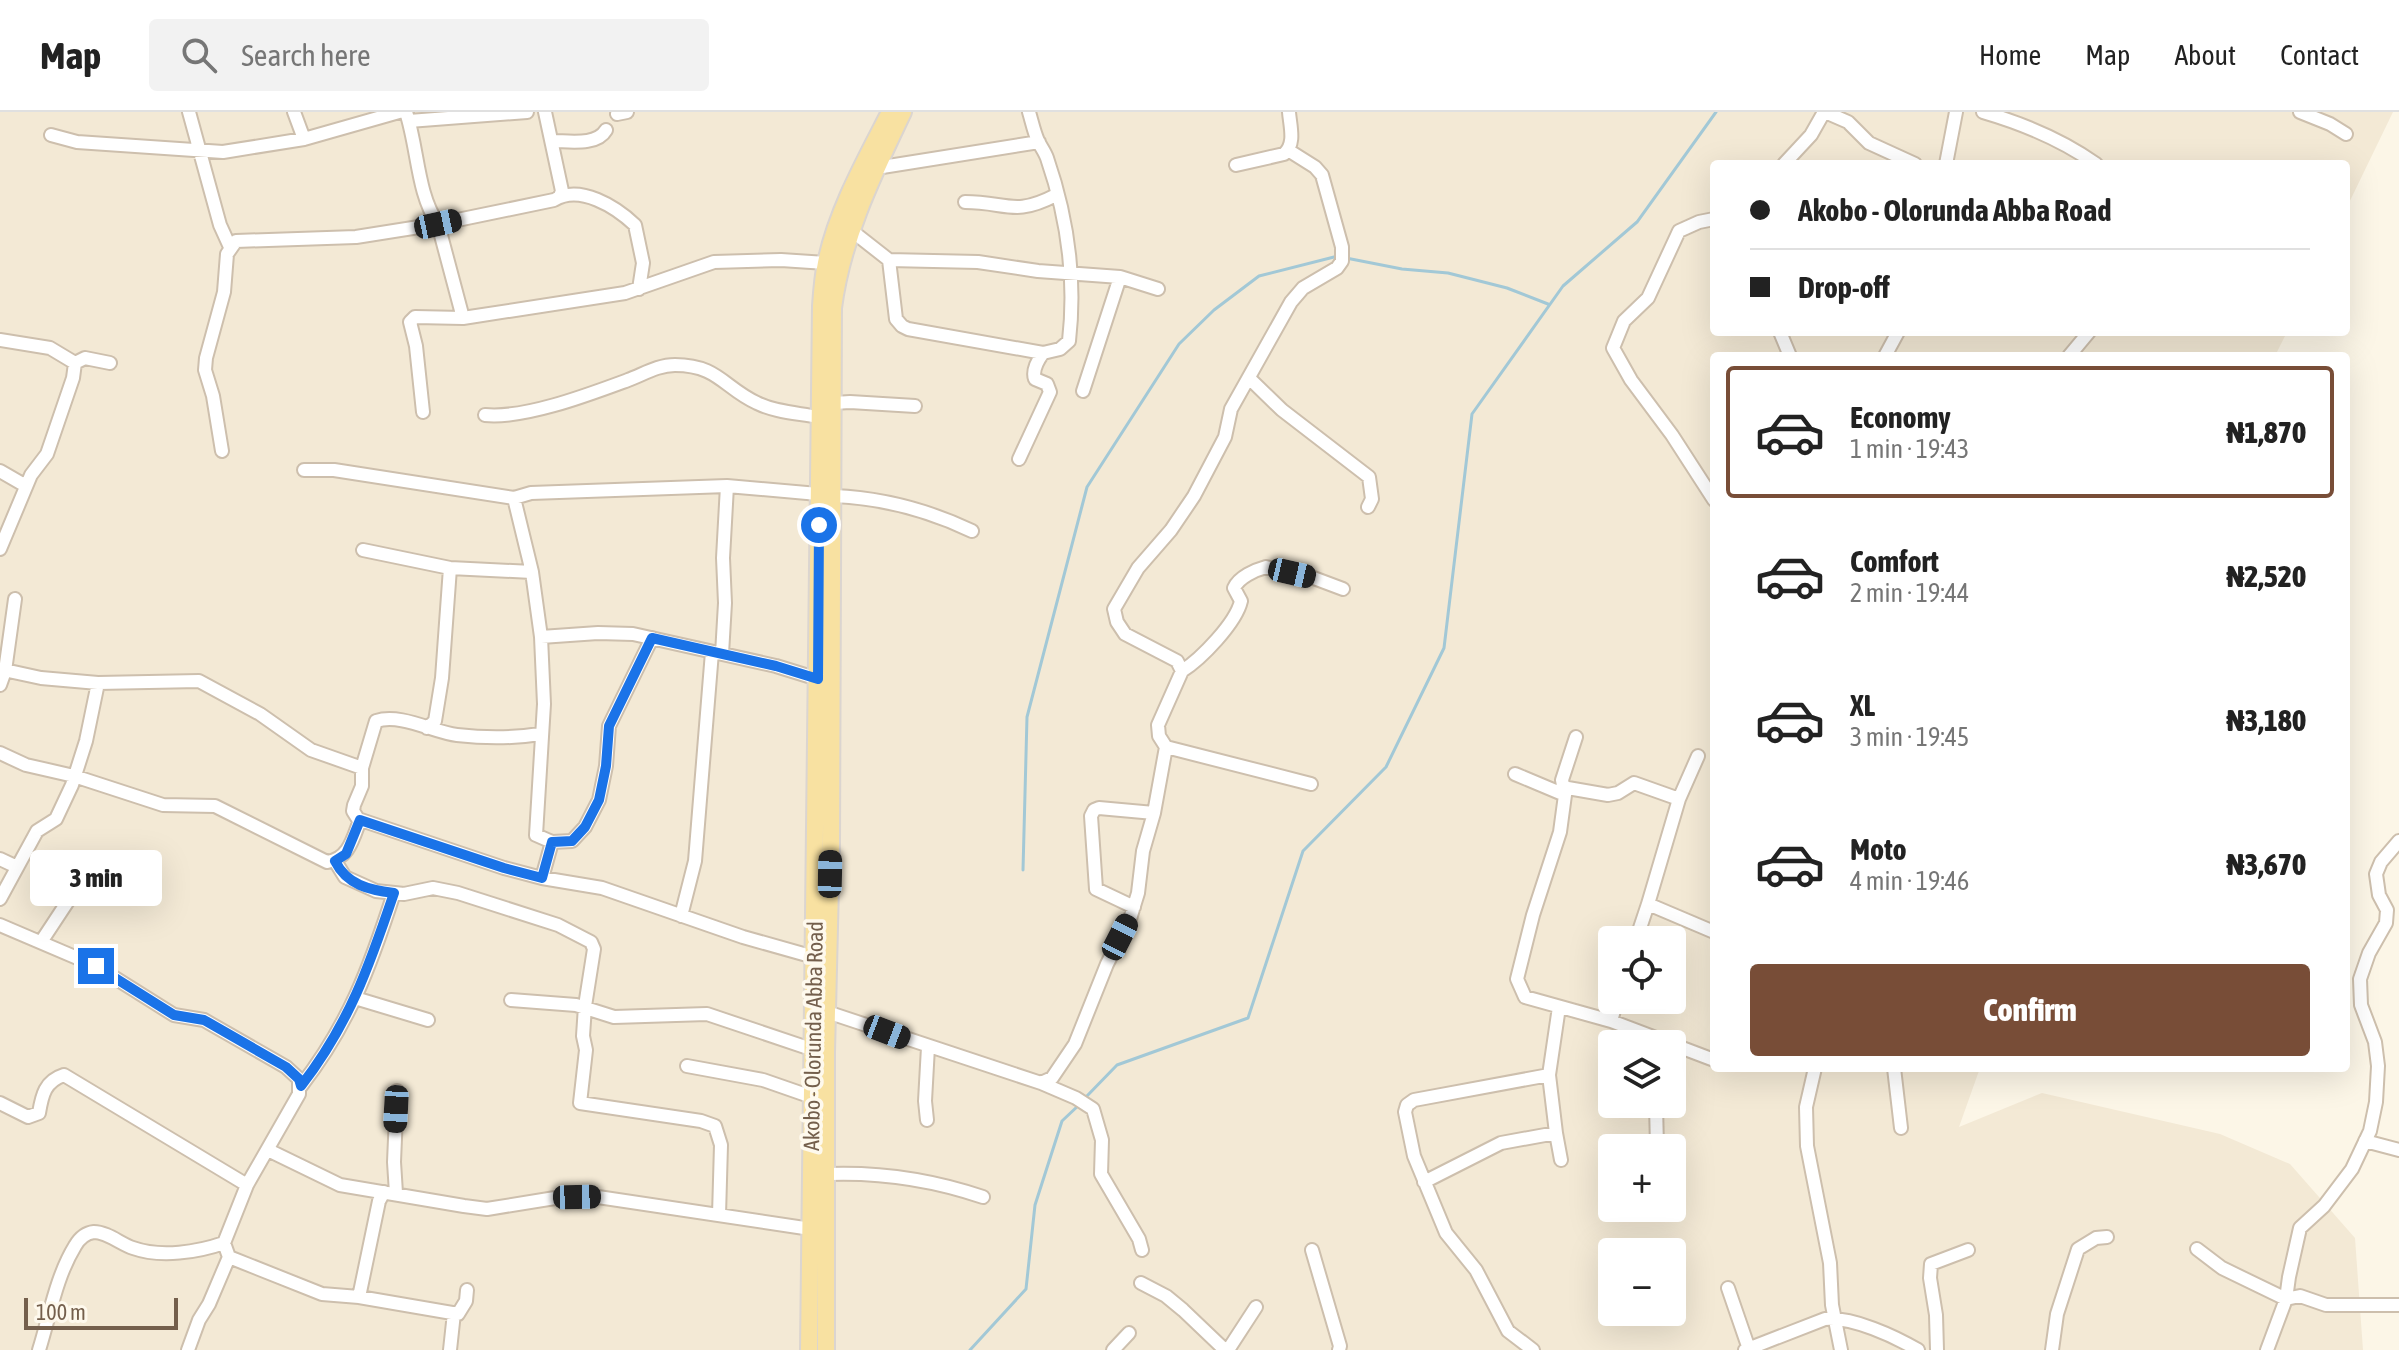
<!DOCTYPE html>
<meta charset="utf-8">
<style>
body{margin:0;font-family:"Asap Condensed",sans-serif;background:#f2f2f2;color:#222;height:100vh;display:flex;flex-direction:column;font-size:30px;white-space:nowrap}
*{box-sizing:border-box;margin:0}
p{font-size:26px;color:#767676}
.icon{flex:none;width:44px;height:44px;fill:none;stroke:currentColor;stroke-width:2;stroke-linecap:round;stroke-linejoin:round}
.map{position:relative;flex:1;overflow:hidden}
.drawer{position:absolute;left:1710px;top:240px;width:640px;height:720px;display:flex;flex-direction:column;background:#fff;border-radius:8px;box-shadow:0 8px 32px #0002}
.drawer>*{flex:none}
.top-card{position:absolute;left:1710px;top:48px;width:640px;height:176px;border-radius:8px;box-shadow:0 8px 32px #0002;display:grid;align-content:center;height:176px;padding:0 40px;background:#fff}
.buttons{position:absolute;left:1598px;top:814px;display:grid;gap:16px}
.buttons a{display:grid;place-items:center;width:88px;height:88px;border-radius:8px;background:#fff;box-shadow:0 8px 32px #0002;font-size:40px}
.scale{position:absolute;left:24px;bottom:20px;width:154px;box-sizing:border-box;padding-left:8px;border:4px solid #745f4c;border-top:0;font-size:22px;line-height:28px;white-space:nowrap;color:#745f4c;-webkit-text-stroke:6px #fef9ed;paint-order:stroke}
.end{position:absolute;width:36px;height:36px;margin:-18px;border:10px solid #1a73e8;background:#fff;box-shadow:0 0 0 4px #fff}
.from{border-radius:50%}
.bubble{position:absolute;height:56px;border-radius:8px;background:#fff;box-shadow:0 8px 32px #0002;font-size:26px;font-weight:800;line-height:56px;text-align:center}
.car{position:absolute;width:24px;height:48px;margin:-24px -12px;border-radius:10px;box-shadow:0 0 6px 2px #0007;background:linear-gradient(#222 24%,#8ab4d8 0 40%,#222 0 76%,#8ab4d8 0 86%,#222 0)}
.top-card b{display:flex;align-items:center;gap:28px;height:76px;font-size:30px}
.top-card b+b{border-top:2px solid #e0e0e0}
.top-card i{width:20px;height:20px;background:#222}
ul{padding:14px 0 0;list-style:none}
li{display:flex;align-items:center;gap:24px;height:132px;margin:0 16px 12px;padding:0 24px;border:4px solid transparent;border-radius:8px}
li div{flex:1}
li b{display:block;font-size:30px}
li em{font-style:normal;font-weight:800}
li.selected{border-color:#784d37}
li>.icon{width:72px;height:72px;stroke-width:1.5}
.primary-button{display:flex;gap:16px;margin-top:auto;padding:16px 40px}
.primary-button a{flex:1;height:92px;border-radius:8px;background:#784d37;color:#fff;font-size:32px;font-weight:800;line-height:92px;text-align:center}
header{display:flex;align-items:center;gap:48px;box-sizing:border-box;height:112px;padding:0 40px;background:#fff;border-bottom:2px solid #e0e0e0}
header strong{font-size:38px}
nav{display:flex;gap:44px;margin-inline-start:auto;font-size:28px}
.search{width:560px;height:72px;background:#f2f2f2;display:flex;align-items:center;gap:20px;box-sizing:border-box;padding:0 28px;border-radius:8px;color:#767676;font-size:30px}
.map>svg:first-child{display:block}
.residential{fill:#f3e9d5;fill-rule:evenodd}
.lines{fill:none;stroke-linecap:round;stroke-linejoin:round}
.stream{stroke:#a2c8d6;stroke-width:3}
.minor-casing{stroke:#cdbfad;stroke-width:16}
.major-casing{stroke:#dbd5d0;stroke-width:20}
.minor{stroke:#fff;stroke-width:12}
.major{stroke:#f8e1a1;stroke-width:16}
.route{stroke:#1a73e8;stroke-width:10}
.labels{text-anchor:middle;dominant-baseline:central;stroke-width:7;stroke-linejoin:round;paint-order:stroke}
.street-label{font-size:22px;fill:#745f4c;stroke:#fef9ed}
</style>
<header>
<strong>Map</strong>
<div class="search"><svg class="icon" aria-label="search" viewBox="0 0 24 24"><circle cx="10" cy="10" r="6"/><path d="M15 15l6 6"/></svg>Search here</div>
<nav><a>Home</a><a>Map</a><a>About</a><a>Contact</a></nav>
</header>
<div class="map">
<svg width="2399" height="1238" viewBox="0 0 2399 1238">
<rect width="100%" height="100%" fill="#fcf6e7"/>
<!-- residential -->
<path class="residential" d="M 0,0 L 2393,0 L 2346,97 L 2346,52 L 1714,52 L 1714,220 L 2287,220 L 2275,244 L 1714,244 L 1714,956 L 1980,956 L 1959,1015 L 2042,981 L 2220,1022 L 2290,1052 L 2355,1126 L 2363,1238 L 0,1238 ZM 1612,828 L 1672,828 L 1672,888 L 1612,888 ZM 1612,932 L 1672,932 L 1672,992 L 1612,992 ZM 1612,1036 L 1672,1036 L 1672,1096 L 1612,1096 ZM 1612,1140 L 1672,1140 L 1672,1200 L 1612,1200 Z"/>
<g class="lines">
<!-- stream -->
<path class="stream" d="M 1346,146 L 1402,157 L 1448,161 L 1507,176 L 1548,192
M 1023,758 L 1027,605 L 1087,375 L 1179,232 L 1214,198 L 1259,164 L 1338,144
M 1085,986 L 1117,953 L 1248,906 L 1303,739 L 1386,655 L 1444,536 L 1472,302 L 1563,174 L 1637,110 L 1716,0
M 970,1238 L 1026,1177 L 1035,1093 L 1062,1009 L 1080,992"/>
<defs>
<path id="minor" d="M 189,0 L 220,113 L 230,135
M 294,0 L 304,27
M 406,0 C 418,36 417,82 438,112 L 463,206
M 545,0 L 562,79 L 560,84
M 1825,0 L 1848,10 L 1869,31 L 1915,52
M 1983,0 C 2024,12 2061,27 2096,52
M 2300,0 L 2330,12 L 2346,22
M 617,2 L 627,0
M 409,9 L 527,0
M 51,23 L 77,30 L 223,40 L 304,27 L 399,0
M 552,29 C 569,29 597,34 606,18
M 1784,52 L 1811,23 L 1824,0
M 1946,52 L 1956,0
M 1236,53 L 1284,42 C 1296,32 1290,14 1289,0
M 876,56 L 1039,30
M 965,90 C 1007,90 1014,105 1056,83
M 1714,107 L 1699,110 L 1679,119 L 1648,186 L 1624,209 L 1613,236 L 1631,268 L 1672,323 L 1714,388
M 852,119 L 889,148 L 978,150 L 1038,159 L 1120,165 L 1158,177
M 889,148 L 896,207 L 902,214 L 908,217 L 1043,241
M 1780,220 L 1790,244
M 0,228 L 50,236 L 75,251
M 1885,244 L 1898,220
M 2069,244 L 2089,220
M 1250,267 L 1282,298 L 1369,365 L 1372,387 L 1368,395
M 1083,279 L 1120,165
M 834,291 L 850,290 L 915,294
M 423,300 L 416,234 L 410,210 L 415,205 L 463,206 L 625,181 L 714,150 L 781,148 L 826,151
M 485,303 C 525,307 590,282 628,268 C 644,262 658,253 675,253 C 718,253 724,276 757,291 C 775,300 798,301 818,305
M 222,339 L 213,284 L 205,258 L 206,246 L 224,180 L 227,142 L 236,129 L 356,125 L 438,112 L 554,88 C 580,72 616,95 635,113 L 643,151 L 639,177
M 1019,347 L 1050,280 L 1047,272 L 1035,267 C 1032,259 1038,248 1043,241 L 1060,237 L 1069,229 C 1076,168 1067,104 1047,46 C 1045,40 1041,35 1038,29 C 1034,20 1032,10 1029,0
M 304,358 L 334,358 L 514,386 L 531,381 L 727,374 L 818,382
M 0,359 L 26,374
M 834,384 C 882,386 928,398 972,419
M 514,386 L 532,460 L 541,525 L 544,592 L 536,723 L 552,730 L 572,729 L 585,715 L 599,688 L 606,654 L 609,614 L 652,526
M 0,437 L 31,363 L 47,342 L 73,266 L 75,251 L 85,246 L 110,251
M 363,438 L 450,456 L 532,460
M 541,525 L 598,521 L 633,522 L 776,554 L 818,567
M 722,542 L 725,491 L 723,446 L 727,374
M 0,557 L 41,566 L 98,571 L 199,569 L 260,602 L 311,638 L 362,656
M 1182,559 C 1201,547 1236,511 1241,489 L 1234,476 C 1239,465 1255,458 1266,455 L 1311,465 L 1343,477
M 0,573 L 5,559 L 15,487
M 427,616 L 435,609 L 442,566 L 450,456
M 540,622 C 515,626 483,626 457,623 C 433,620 401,601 376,609 L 362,656 L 362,674 L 354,693 L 353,699 L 358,707 L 504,756 L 542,766 L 602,776 L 743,825 L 814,845
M 1576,625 L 1562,668 L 1565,683 L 1560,720 L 1533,803 L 1517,867 L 1525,885 L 1611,909 L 1714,948
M 1166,635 L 1311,672
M 0,641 L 26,653 L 74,664 L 163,693 L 215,694 L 327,750 C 349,747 353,726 360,708
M 1515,662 L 1565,683
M 1562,675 L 1608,683 L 1618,681 L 1634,671 L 1679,687
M 0,747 L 17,755
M 335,749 L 345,765 L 376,779 L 404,782 L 433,776 L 458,781 L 558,813 L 591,830 L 594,837 L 585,894 L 583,924 L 586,938 L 580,991 L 701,1009 L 715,1014 L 721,1033 L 719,1103
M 542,766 L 552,730
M 0,787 L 37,719 L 56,707 L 72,673 L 86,629 L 98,571
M 1648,792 L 1679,687 L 1698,644
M 1134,795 L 1096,777 L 1091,704 L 1094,698 L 1099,696 L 1154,701
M 681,804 L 695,749 L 712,540
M 0,813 L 96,854 L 174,903 L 204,908 L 286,955 L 299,967 L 299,982 L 247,1073 L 224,1131 L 229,1145 L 209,1192 L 199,1208 L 188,1238
M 1636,828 L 1648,792 L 1714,820
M 41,830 L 72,783
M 355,886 L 428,908
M 511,888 L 576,893 L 614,905 L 707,902 L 811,937
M 827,900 L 1041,971 L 1052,966 L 1075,932 L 1107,852 L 1130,807 L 1138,781 L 1143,739 L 1154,701 L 1166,635 L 1159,624 L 1158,613 L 1182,559 L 1177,549 L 1125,522 L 1117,510 L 1114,497 L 1138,456 L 1171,418 L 1194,384 L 1225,325 L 1231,297 L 1291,190 L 1303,176 L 1337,156 L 1342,149 L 1342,135 L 1322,63 L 1315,55 L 1288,38
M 1611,909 L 1617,888
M 687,954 L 763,968 L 812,985
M 1815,956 L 1806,995 L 1807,1034 L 1830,1151 L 1832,1193 L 1841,1238
M 1894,956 L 1901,1016
M 1041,971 L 1076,986 L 1093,997 L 1102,1028 L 1101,1062 L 1139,1127 L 1142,1138
M 301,974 C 349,912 370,855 394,781
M 0,991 L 28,1005 L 39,1001 C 42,983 45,969 64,963 L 247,1073
M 1656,992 L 1657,1036
M 927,1008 L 925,989 L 928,935
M 1556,1021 L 1549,963 L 1559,895
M 2365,1029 L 2399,1038
M 268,1038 L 340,1073 L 464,1094 L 487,1097 L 555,1086 L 598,1085 L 811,1117
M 827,1062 C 880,1060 933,1068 983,1085
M 1424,1070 L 1501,1031 L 1556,1021 L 1561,1048
M 396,1081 L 394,1050 L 397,979
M 2197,1137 L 2222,1156 L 2286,1187 L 2300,1184 L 2326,1193 L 2399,1193
M 1312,1138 L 1340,1234 L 1339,1238
M 229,1145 L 322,1182 L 359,1185 L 458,1202 L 466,1189 L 467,1178
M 1141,1171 L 1166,1184 L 1183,1198 L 1225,1238
M 1728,1176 L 1749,1237
M 359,1185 L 379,1089 L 384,1080
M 39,1238 C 50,1203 56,1165 75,1134 C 79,1127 85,1121 94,1120 C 107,1120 121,1132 133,1136 C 161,1146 198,1140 224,1131
M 450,1238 L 454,1201
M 1113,1238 L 1129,1221
M 1228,1238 L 1256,1195
M 1533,1238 L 1508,1219 L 1476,1158 L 1446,1121 L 1414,1044 L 1405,1000 L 1407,993 L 1414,988 L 1549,963
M 1745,1238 L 1825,1207 C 1853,1205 1894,1224 1918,1238
M 1937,1238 L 1936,1203 L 1930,1166 L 1931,1152 L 1968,1138
M 2052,1238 L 2057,1202 L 2078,1137 L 2096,1126 L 2107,1125
M 2267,1238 L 2286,1187 L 2289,1165 L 2300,1116 L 2324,1094 L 2352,1057 L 2370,1019 L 2376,990 L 2378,954 L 2375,930 L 2361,893 L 2360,867 L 2369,841 L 2386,811 L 2387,798 L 2379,783 L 2376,762 L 2381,750 L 2399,729"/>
<path id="major" d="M 809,1238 L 821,194 C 822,180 823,165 826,151 C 837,98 866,47 890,0
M 826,1238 L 826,940 L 831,732 L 833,196 C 842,126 873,63 903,0"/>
</defs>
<!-- minor casing -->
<use href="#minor" class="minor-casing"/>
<!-- major casing -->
<use href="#major" class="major-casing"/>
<!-- minor -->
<use href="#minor" class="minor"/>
<!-- major -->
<use href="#major" class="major"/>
</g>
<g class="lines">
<!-- route -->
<path class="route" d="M 96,854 L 174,903 L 204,908 L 286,955 L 299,967 L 301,974 C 349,912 369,855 394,781 C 369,778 347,773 335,749 L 346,742 L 360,708 L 504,756 L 542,766 L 552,730 L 572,729 L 585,715 L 599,688 L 606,654 L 609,614 L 652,526 L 776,554 L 818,567 L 819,413"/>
</g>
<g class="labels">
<!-- street labels -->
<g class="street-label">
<text transform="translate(813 924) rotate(-89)">Akobo - Olorunda Abba Road</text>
</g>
</g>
</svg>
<div class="buttons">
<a><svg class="icon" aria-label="locate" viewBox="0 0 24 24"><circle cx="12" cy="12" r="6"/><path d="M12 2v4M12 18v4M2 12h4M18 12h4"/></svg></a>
<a><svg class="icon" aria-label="layers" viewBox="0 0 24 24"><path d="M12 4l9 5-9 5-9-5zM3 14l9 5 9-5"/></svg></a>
<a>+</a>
<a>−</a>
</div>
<div class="scale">100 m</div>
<i class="end from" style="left:819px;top:413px"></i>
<i class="end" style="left:96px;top:854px"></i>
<div class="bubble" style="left:30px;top:738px;width:132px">3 min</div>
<i class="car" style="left:438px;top:112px;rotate:78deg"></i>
<i class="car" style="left:1292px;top:461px;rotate:103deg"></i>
<i class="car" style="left:830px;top:762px;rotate:1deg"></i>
<i class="car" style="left:1120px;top:825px;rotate:27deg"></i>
<i class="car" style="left:887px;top:920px;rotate:111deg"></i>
<i class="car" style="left:396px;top:997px;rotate:183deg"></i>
<i class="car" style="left:577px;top:1085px;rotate:89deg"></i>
<div class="top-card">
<b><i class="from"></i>Akobo - Olorunda Abba Road</b>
<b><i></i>Drop-off</b>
</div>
<section class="drawer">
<ul>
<li class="selected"><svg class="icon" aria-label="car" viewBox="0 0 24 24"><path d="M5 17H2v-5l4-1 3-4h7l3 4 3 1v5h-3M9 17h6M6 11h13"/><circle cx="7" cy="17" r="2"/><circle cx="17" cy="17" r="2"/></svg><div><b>Economy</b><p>1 min · 19:43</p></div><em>₦1,870</em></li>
<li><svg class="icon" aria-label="car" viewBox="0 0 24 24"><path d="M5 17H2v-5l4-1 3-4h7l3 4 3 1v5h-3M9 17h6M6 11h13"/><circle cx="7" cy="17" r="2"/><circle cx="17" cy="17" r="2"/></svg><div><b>Comfort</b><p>2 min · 19:44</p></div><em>₦2,520</em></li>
<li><svg class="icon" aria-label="car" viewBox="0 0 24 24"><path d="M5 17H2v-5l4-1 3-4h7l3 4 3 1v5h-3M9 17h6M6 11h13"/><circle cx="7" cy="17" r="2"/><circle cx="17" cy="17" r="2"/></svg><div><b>XL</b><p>3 min · 19:45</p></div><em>₦3,180</em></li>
<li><svg class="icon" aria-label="car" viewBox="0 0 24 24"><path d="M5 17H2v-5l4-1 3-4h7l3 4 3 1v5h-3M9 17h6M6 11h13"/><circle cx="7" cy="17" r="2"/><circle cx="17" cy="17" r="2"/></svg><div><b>Moto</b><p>4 min · 19:46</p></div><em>₦3,670</em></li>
</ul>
<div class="primary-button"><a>Confirm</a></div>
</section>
</div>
